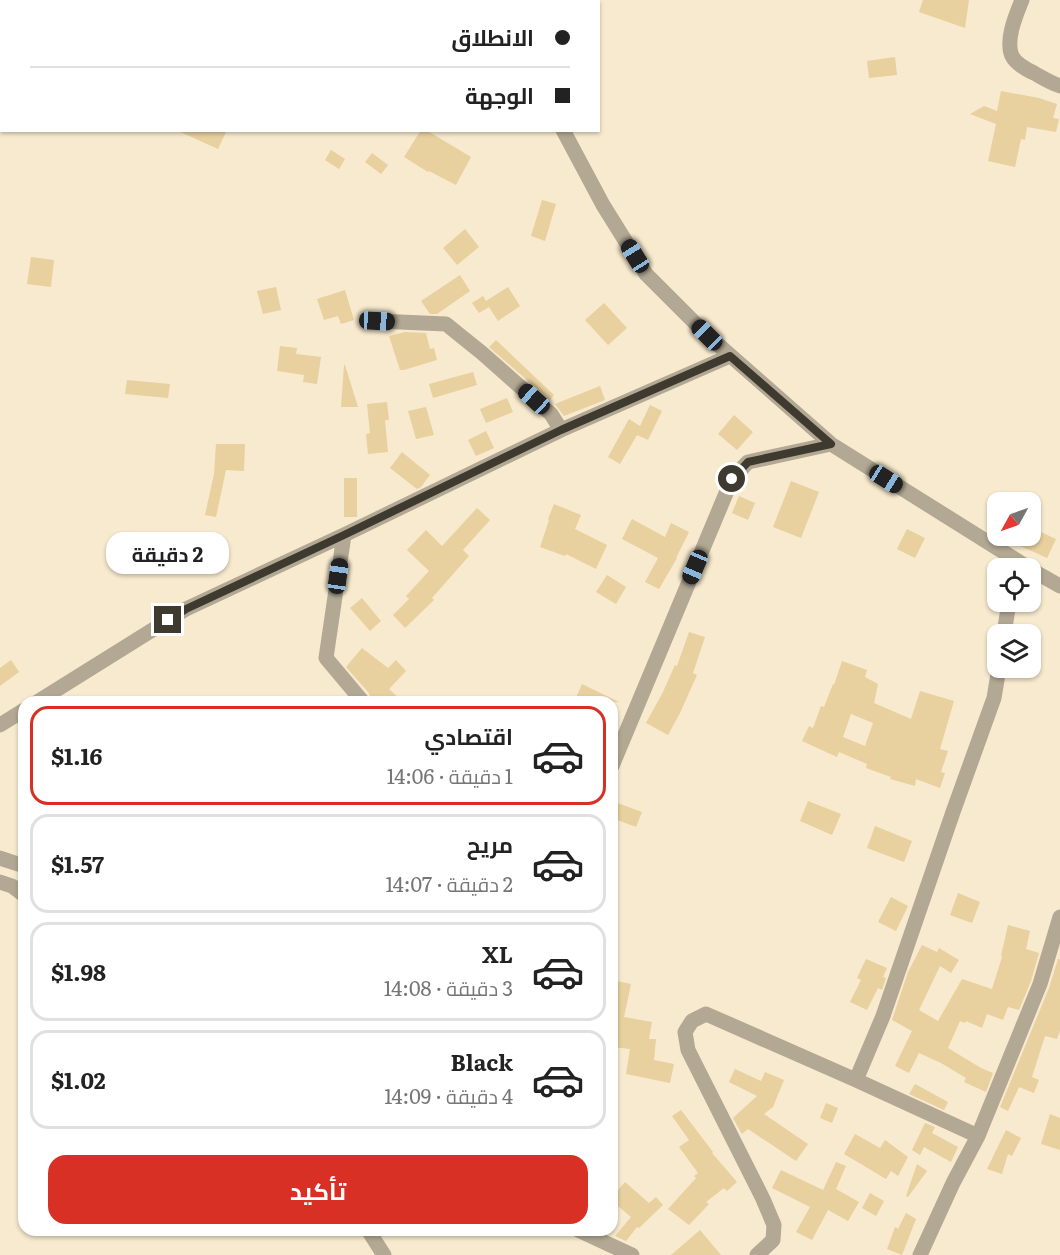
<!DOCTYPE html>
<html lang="ar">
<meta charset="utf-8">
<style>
body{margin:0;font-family:Literata,Cairo,serif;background:#f2f2f2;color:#222;direction:rtl;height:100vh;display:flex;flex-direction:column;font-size:22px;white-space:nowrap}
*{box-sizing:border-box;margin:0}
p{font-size:20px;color:#767676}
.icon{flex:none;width:33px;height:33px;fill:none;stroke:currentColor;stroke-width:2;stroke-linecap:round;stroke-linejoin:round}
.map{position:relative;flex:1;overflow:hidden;direction:ltr}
.side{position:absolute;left:18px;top:696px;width:600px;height:540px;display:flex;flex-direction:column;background:#fff;border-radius:18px;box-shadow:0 2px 4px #0004;direction:rtl}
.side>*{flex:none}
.banner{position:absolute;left:0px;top:0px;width:600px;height:132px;box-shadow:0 2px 4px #0004;direction:rtl;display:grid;align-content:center;height:132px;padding:0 30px;background:#fff}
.needle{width:39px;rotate:230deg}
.buttons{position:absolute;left:987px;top:492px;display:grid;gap:12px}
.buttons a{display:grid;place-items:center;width:54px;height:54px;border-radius:12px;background:#fff;box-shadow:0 2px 4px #0004;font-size:30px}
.end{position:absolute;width:27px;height:27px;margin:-14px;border:8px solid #3f3a2f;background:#fff;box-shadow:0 0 0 3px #fff}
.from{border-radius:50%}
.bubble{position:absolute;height:42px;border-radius:18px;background:#fff;box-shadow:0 2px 4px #0004;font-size:20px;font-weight:700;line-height:42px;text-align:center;direction:rtl}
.car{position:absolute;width:18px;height:36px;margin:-18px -9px;border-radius:8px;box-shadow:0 0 4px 2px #0007;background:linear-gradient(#222 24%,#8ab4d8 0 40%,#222 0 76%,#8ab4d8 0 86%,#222 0)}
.banner b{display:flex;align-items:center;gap:21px;height:57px;font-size:22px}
.banner b+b{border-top:2px solid #e0e0e0}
.banner i{width:15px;height:15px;background:#222}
ul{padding:10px 0 0;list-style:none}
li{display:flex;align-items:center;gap:18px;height:99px;margin:0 12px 9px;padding:0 18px;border:3px solid #e0e0e0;border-radius:18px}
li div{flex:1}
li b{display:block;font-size:22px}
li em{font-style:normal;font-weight:700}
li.on{border-color:#d93025}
li>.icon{width:54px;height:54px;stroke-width:1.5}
.button{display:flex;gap:12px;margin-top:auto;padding:12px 30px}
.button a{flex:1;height:69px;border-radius:18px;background:#d93025;color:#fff;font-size:24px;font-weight:700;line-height:69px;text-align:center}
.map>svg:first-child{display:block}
.building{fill:#e8d09f;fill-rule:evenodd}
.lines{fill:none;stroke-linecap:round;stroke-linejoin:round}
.minor{stroke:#b2a893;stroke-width:15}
.route{stroke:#3f3a2f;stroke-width:8}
</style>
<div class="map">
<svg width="1060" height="1255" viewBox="0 0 1060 1255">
<rect width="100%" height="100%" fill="#f7eace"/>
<!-- building -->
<path class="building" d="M 923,0 L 969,0 L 965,28 L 919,12 Z
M 895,57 L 897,75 L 869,78 L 867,61 Z
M 1001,91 L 1039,98 L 1057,104 L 1053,118 L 1059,119 L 1056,132 L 1027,127 L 1025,140 L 1021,139 L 1015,167 L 988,161 L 996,124 L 970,114 L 984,106 L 997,111 Z
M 176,130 L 227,130 L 218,149 Z
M 421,130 L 426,130 L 471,157 L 456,185 L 429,171 L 428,172 L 404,157 Z
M 331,150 L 345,159 L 339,169 L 325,160 Z
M 372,153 L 388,165 L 381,174 L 365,162 Z
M 542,200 L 556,204 L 545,241 L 531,236 Z
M 465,229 L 479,247 L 457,265 L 443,248 Z
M 31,257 L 54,260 L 51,287 L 27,284 Z
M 460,275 L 470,291 L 437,314 L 430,314 L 421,301 Z
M 276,287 L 281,310 L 263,314 L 257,291 Z
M 508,287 L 520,306 L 498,321 L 489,307 L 479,313 L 472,303 L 483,296 L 486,301 Z
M 345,290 L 354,320 L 341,324 L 338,316 L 324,320 L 317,299 Z
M 604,303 L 627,328 L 608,345 L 585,320 Z
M 405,332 L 426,333 L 430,349 L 434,348 L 437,360 L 404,370 L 400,370 L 389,336 Z
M 496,340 L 554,395 L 550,400 L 489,347 Z
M 280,346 L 297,348 L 296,354 L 321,357 L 317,384 L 303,382 L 304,375 L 277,371 Z
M 344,365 L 345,365 L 358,407 L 341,407 Z
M 473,372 L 477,385 L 433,398 L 429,384 Z
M 127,380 L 170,384 L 168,398 L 125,394 Z
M 600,386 L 605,400 L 564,416 L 555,404 Z
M 507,398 L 513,412 L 486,423 L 480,409 Z
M 387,402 L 389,420 L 385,420 L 388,452 L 368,454 L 366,434 L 370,433 L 367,404 Z
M 650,405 L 662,411 L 648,440 L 637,435 L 620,464 L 608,457 L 629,419 L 640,426 Z
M 426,407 L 434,435 L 416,439 L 408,411 Z
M 734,415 L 753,432 L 737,450 L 718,434 Z
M 486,431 L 494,448 L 476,456 L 468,440 Z
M 216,444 L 245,444 L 244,471 L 226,470 L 216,517 L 205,515 L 214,474 Z
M 402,452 L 430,475 L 421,487 L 417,489 L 390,468 Z
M 344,478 L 357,478 L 357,517 L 344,517 Z
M 791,481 L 819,492 L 801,538 L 773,527 Z
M 739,496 L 755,503 L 748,520 L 732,513 Z
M 554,504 L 581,515 L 575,529 L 607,545 L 596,569 L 566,554 L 565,556 L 540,547 L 549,520 L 548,519 Z
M 477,508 L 490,520 L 463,550 L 469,556 L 432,598 L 434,600 L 405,628 L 393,615 L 409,599 L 406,596 L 429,571 L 407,550 L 426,530 L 442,546 Z
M 632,519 L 665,537 L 671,523 L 689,532 L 676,558 L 677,558 L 659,589 L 645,582 L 658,558 L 622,539 Z
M 1030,527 L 1056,539 L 1047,558 L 998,536 L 1030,536 Z
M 907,529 L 925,538 L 915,558 L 897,549 Z
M 607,575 L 626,587 L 616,604 L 596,592 Z
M 362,598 L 381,621 L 370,631 L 350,608 Z
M 689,632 L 705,637 L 693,673 L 697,675 L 680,713 L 668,735 L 646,723 L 662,694 L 675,665 L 677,666 Z
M 362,648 L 388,668 L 396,660 L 406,671 L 389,689 L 403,702 L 373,701 L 368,692 L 346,667 Z
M 11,660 L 19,672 L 0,686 L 0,668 Z
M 842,661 L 867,670 L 865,677 L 878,684 L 874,703 L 911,719 L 920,691 L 954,701 L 940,749 L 948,751 L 941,772 L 945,773 L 940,788 L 916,779 L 915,786 L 890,779 L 891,777 L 866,768 L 867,764 L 839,752 L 837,757 L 802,741 L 809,726 L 813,728 L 821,706 L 824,707 L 833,684 L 834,685 ZM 851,714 L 873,723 L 865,746 L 843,737 Z
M 582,684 L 619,702 L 574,702 Z
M 612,801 L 642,812 L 636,827 L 612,818 Z
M 808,801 L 841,814 L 832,835 L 800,821 Z
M 875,826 L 912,841 L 904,862 L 867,848 Z
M 958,893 L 980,902 L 972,923 L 950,915 Z
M 891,897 L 908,906 L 896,931 L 878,922 Z
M 1008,925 L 1030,931 L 1026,949 L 1039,953 L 1031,981 L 1019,1010 L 1008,1007 L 1003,1020 L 987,1014 L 982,1028 L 966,1021 L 965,1023 L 960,1021 L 948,1048 L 981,1068 L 993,1073 L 986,1092 L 964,1082 L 966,1078 L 941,1063 L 919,1053 L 909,1073 L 895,1066 L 912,1031 L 892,1020 L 908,972 L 922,945 L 937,952 L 939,948 L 959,960 L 951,973 L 940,966 L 919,1010 L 938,1021 L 962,979 L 992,989 L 1002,957 L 1001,956 Z
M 866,959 L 887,968 L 883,977 L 886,978 L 882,990 L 878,988 L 867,1010 L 850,1002 L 861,980 L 857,978 Z
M 1058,959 L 1060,959 L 1060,1031 L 1057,1039 L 1045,1036 L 1032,1077 L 1039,1080 L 1034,1093 L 1019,1087 L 1008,1111 L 1000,1107 L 1049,988 Z
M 612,980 L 631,984 L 624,1017 L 652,1022 L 649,1039 L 656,1039 L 654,1060 L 674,1064 L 670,1083 L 626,1074 L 630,1049 L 612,1047 Z
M 735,1069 L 761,1081 L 765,1072 L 784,1080 L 773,1107 L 764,1114 L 808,1144 L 796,1161 L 748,1129 L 742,1134 L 740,1131 L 733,1118 L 757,1096 L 729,1082 Z
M 915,1084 L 948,1102 L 944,1110 L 909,1094 Z
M 826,1103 L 838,1108 L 832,1123 L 820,1118 Z
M 681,1110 L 713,1152 L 712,1153 L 737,1182 L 727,1191 L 724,1188 L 706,1202 L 709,1204 L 689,1225 L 668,1209 L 696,1178 L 694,1176 L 698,1173 L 679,1147 L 689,1140 L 672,1116 Z
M 1050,1114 L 1060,1118 L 1060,1150 L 1041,1144 Z
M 925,1123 L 935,1127 L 932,1133 L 958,1147 L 951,1162 L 924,1147 L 920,1155 L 912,1150 Z
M 1006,1130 L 1021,1138 L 1012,1156 L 1008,1154 L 1002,1174 L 987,1169 Z
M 855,1134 L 880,1148 L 885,1140 L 908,1157 L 898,1176 L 891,1171 L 886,1179 L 844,1154 Z
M 836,1162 L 846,1166 L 836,1189 L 859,1202 L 848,1221 L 828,1210 L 812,1240 L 796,1232 L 810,1207 L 772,1188 L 781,1170 L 823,1190 Z
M 917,1164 L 927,1171 L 908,1197 L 906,1196 Z
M 625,1182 L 649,1203 L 656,1197 L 663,1205 L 639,1228 L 637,1227 L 626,1241 L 615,1236 L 631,1217 L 612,1201 L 612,1197 Z
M 870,1193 L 884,1201 L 876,1216 L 862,1208 Z
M 906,1213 L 916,1219 L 902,1255 L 887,1249 L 895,1227 L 898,1229 Z
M 700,1230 L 721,1255 L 671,1255 Z"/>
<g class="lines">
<!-- minor -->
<path class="minor" d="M 517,0 L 517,2
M 1022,0 C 1016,15 1005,40 1012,56 C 1016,64 1026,69 1034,73 C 1043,78 1051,83 1060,86
M 563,130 L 603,205 L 646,274 L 707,335 L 831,444 L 1029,568
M 377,321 L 446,324 L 482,353 L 551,414 L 561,430
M 344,535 L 326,658 L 363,702
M 1030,569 L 1060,586
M 1004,634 L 1009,602
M 37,702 L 186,609 L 344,535 L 561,430 L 730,356
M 0,725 L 24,710
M 612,766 L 732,479 L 748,462 L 831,444
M 0,858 L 24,866
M 0,882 L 12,886 L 24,895
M 978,1136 L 856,1080 L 883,1016 L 953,812 L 994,698 L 999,668
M 368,1230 L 384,1255
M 578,1230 L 632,1255
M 757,1255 L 773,1240 L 774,1225 L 763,1199 L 688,1050 L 685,1032 L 692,1021 L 706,1014 L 856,1080
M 920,1255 L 953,1183 L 978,1136 L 1040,984 L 1060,917"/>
</g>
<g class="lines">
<!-- route -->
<path class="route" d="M 168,620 L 186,609 L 344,535 L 561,430 L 730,356 L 831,444 L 748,462 L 732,479"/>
</g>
</svg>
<div class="buttons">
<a><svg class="needle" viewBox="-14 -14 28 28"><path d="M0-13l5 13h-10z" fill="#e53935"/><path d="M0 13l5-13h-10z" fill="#767676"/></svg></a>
<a><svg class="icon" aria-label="locate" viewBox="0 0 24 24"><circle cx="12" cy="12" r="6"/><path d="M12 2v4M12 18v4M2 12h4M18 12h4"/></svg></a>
<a><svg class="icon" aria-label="layers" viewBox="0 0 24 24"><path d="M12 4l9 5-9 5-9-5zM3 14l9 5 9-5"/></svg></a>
</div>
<i class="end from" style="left:732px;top:479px"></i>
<i class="end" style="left:168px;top:620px"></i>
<div class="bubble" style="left:106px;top:532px;width:123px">2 دقيقة</div>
<i class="car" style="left:635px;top:256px;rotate:328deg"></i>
<i class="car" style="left:377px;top:321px;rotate:93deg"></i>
<i class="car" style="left:707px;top:335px;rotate:315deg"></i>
<i class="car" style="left:534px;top:399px;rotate:312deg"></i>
<i class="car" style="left:886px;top:479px;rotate:122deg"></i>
<i class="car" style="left:695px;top:567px;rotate:203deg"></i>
<i class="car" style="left:338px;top:576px;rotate:8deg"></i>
<div class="banner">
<b><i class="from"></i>الانطلاق</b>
<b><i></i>الوجهة</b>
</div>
<section class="side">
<ul>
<li class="on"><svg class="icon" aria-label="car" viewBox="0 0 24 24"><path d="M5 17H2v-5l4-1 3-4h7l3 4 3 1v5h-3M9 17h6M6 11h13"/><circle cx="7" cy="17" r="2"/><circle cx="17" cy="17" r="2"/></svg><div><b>اقتصادي</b><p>1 دقيقة · 14:06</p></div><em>$1.16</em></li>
<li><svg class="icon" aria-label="car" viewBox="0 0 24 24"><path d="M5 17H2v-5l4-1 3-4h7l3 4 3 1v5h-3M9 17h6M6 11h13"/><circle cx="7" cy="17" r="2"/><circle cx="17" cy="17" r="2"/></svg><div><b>مريح</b><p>2 دقيقة · 14:07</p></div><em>$1.57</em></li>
<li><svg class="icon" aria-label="car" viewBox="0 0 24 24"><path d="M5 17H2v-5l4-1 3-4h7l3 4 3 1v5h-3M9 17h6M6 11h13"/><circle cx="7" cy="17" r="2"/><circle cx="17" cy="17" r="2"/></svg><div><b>XL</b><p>3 دقيقة · 14:08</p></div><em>$1.98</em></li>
<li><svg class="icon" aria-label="car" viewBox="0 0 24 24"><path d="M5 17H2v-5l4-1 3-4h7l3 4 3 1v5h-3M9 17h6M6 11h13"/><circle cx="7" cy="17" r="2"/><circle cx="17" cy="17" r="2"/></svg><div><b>Black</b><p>4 دقيقة · 14:09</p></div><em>$1.02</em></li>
</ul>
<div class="button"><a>تأكيد</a></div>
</section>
</div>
